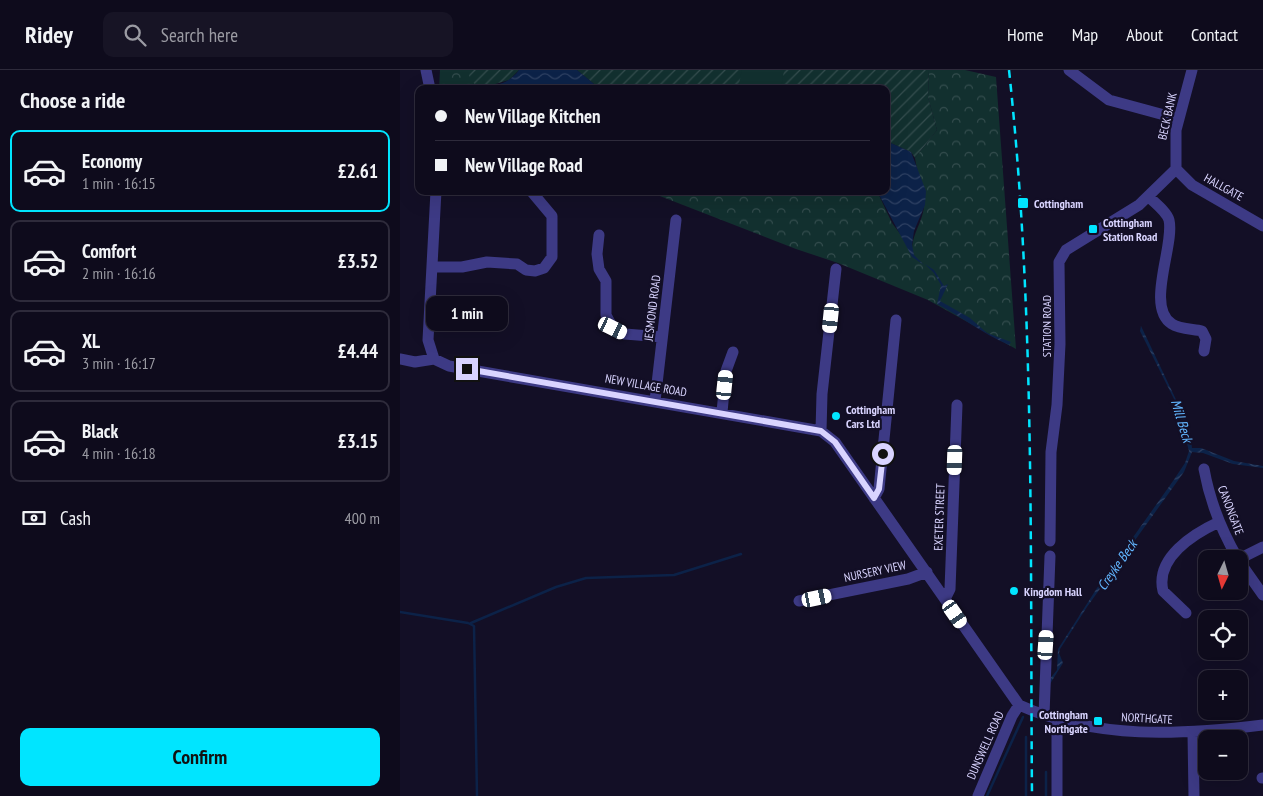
<!DOCTYPE html>
<meta charset="utf-8">
<style>
body{margin:0;font-family:"PT Sans Narrow",sans-serif;background:#171425;color:#f1f3f6;height:100vh;display:flex;flex-direction:column;font-size:19px;white-space:nowrap}
*{box-sizing:border-box;margin:0}
p{font-size:16px;color:#9b9ba3}
.icon{flex:none;width:28px;height:28px;fill:none;stroke:currentColor;stroke-width:2;stroke-linecap:round;stroke-linejoin:round}
.map{position:relative;flex:1;overflow:hidden}
.sheet{display:flex;flex-direction:column;background:#0e0b1c;width:400px}
.sheet>*{flex:none}
.banner{position:absolute;left:15px;top:15px;width:475px;height:110px;border-radius:10px;box-shadow:0 5px 20px #0002,0 0 0 1px #2e2b3b;display:grid;align-content:center;height:110px;padding:0 20px;background:#0e0b1c}
.needle{width:32px;rotate:185deg}
.controls{position:absolute;left:798px;top:480px;display:grid;gap:10px}
.controls a{display:grid;place-items:center;width:50px;height:50px;border-radius:10px;background:#0e0b1c;box-shadow:0 5px 20px #0002,0 0 0 1px #2e2b3b;font-size:25px}
.end{position:absolute;width:22px;height:22px;margin:-11px;border:6px solid #d9d4ff;background:#111;box-shadow:0 0 0 2px #111}
.from{border-radius:50%}
.bubble{position:absolute;height:35px;border-radius:10px;background:#0e0b1c;box-shadow:0 5px 20px #0002,0 0 0 1px #2e2b3b;font-size:16px;font-weight:800;line-height:35px;text-align:center}
.car{position:absolute;width:15px;height:30px;margin:-15px -8px;border-radius:6px;box-shadow:0 0 4px 1px #0007;background:linear-gradient(#fff 24%,#345 0 40%,#fff 0 76%,#345 0 86%,#fff 0)}
.banner b{display:flex;align-items:center;gap:18px;height:48px;font-size:19px}
.banner b+b{border-top:1px solid #2e2b3b}
.banner i{width:12px;height:12px;background:#f1f3f6}
ul{padding:0;list-style:none}
li{display:flex;align-items:center;gap:15px;height:82px;margin:0 10px 8px;padding:0 10px;border:2px solid #2e2b3b;border-radius:10px}
li div{flex:1}
li b{display:block;font-size:19px}
li em{font-style:normal;font-weight:800}
li.current{border-color:#00e5ff}
li>.icon{width:45px;height:45px;stroke-width:1.5}
h2{padding:0 20px;font-size:22px;line-height:60px}
.pay{display:flex;align-items:center;gap:12px;height:55px;padding:0 20px;font-size:19px}
.pay p{margin-inline-start:auto}
.button{display:flex;gap:10px;margin-top:auto;padding:10px 20px}
.button a{flex:1;height:58px;border-radius:10px;background:#00e5ff;color:#111;font-size:20px;font-weight:800;line-height:58px;text-align:center}
header{display:flex;align-items:center;gap:30px;box-sizing:border-box;height:70px;padding:0 25px;background:#0e0b1c;border-bottom:1px solid #2e2b3b}
header strong{font-size:24px}
nav{display:flex;gap:28px;margin-inline-start:auto;font-size:18px}
.search{width:350px;height:45px;background:#171425;display:flex;align-items:center;gap:12px;box-sizing:border-box;padding:0 18px;border-radius:10px;color:#9b9ba3;font-size:19px}
main{display:flex;flex:1;min-height:0}
.map>svg:first-child{display:block}
.forest{fill:url(#forest-crowns)}
.garden{fill:url(#garden-furrows)}
.pitch{fill:#12302f}
.water{fill:url(#water-waves)}
.lines{fill:none;stroke-linecap:round;stroke-linejoin:round}
.stream{stroke:#0c2248;stroke-width:2.5}
.minor{stroke:#3d3a85;stroke-width:11}
.rail{stroke:#00e5ff;stroke-width:2.5;stroke-dasharray:8 6;stroke-linecap:butt}
.route{stroke:#d9d4ff;stroke-width:6}
.poi-dot{fill:#00e5ff;stroke:#130f26;stroke-width:2}
.labels{text-anchor:middle;dominant-baseline:central;stroke-width:4.5;stroke-linejoin:round;paint-order:stroke}
.street-label{font-size:12px;fill:#d9d4ff;stroke:#130f26}
.poi-label{font-size:12px;font-weight:bold;fill:#d9d4ff;stroke:#130f26;text-anchor:start}
.water-label{font-size:14px;font-style:italic;fill:#62b6ff;stroke:#130f26}
</style>
<header>
<strong>Ridey</strong>
<div class="search"><svg class="icon" aria-label="search" viewBox="0 0 24 24"><circle cx="10" cy="10" r="6"/><path d="M15 15l6 6"/></svg>Search here</div>
<nav><a>Home</a><a>Map</a><a>About</a><a>Contact</a></nav>
</header>
<main>
<section class="sheet">
<h2>Choose a ride</h2>
<ul>
<li class="current"><svg class="icon" aria-label="car" viewBox="0 0 24 24"><path d="M5 17H2v-5l4-1 3-4h7l3 4 3 1v5h-3M9 17h6M6 11h13"/><circle cx="7" cy="17" r="2"/><circle cx="17" cy="17" r="2"/></svg><div><b>Economy</b><p>1 min · 16:15</p></div><em>£2.61</em></li>
<li><svg class="icon" aria-label="car" viewBox="0 0 24 24"><path d="M5 17H2v-5l4-1 3-4h7l3 4 3 1v5h-3M9 17h6M6 11h13"/><circle cx="7" cy="17" r="2"/><circle cx="17" cy="17" r="2"/></svg><div><b>Comfort</b><p>2 min · 16:16</p></div><em>£3.52</em></li>
<li><svg class="icon" aria-label="car" viewBox="0 0 24 24"><path d="M5 17H2v-5l4-1 3-4h7l3 4 3 1v5h-3M9 17h6M6 11h13"/><circle cx="7" cy="17" r="2"/><circle cx="17" cy="17" r="2"/></svg><div><b>XL</b><p>3 min · 16:17</p></div><em>£4.44</em></li>
<li><svg class="icon" aria-label="car" viewBox="0 0 24 24"><path d="M5 17H2v-5l4-1 3-4h7l3 4 3 1v5h-3M9 17h6M6 11h13"/><circle cx="7" cy="17" r="2"/><circle cx="17" cy="17" r="2"/></svg><div><b>Black</b><p>4 min · 16:18</p></div><em>£3.15</em></li>
</ul>
<div class="pay"><svg class="icon" aria-label="cash" viewBox="0 0 24 24"><path d="M3 7h18v10H3z"/><circle cx="12" cy="12" r="2"/></svg>Cash<p>400 m</p></div>
<div class="button"><a>Confirm</a></div>
</section>
<div class="map">
<svg width="863" height="726" viewBox="0 0 863 726">
<defs>
<pattern id="forest-crowns" width="20" height="18" patternUnits="userSpaceOnUse" patternTransform="scale(1.25)"><rect width="20" height="18" fill="#12302f"/><path d="M2 6a3 3 0 1 1 6 0M12 15a3 3 0 1 1 6 0" fill="none" stroke="#344d4e"/></pattern>
<pattern id="garden-furrows" width="10" height="10" patternUnits="userSpaceOnUse" patternTransform="scale(1.25)"><rect width="10" height="10" fill="#12302f"/><path d="M-1 1l2-2M0 10L10 0M9 11l2-2" fill="none" stroke="#344d4e"/></pattern>
<pattern id="water-waves" width="16" height="10" patternUnits="userSpaceOnUse" patternTransform="scale(1.25)"><rect width="16" height="10" fill="#0c2248"/><path d="M0 5q4-4 8 0t8 0" fill="none" stroke="#2f4163"/></pattern>
</defs>
<rect width="100%" height="100%" fill="#130f26"/>
<!-- forest -->
<path class="forest" d="M 40,0 L 70,0 L 70,6 L 79,19 L 39,19 Z
M 529,0 L 565,0 L 596,7 L 616,279 L 528,230 L 438,193 L 396,179 L 247,121 L 477,121 L 492,153 L 512,180 C 512,167 518,159 522,146 C 529,124 518,109 515,88 L 537,60 L 528,27 Z"/>
<!-- garden -->
<path class="garden" d="M 70,0 L 119,0 L 109,10 L 78,19 L 69,6 Z
M 177,0 L 529,0 L 528,27 L 537,60 L 515,88 L 511,82 L 486,71 L 486,19 L 200,19 Z"/>
<!-- pitch -->
<path class="pitch" d="M 342,0 L 384,0 L 381,19 L 338,19 Z"/>
<!-- water -->
<path class="water" d="M 119,0 L 177,0 L 200,19 L 43,19 L 43,17 C 68,13 101,25 119,0 Z
M 486,71 L 511,82 L 526,121 L 525,135 L 514,161 L 512,175 L 514,185 L 524,195 L 512,187 L 477,121 L 486,121 Z
M 525,194 L 534,200 L 544,216 L 548,214 L 540,231 L 570,248 L 587,263 L 611,272 L 609,275 C 583,264 562,247 537,234 L 541,215 L 534,203 Z
M 741,256 L 789,357 L 792,378 L 801,378 L 834,391 L 863,396 L 863,398 L 833,394 L 803,383 L 792,382 L 784,402 L 687,537 L 660,579 L 659,583 L 663,593 L 650,614 L 648,611 L 657,600 L 658,579 L 697,518 L 773,411 L 785,393 L 789,381 L 776,333 L 740,261 Z"/>
<g class="lines">
<!-- stream -->
<path class="stream" d="M 0,542 L 68,553 L 74,556 L 77,726
M 71,553 L 156,517 L 186,508 L 274,505 L 341,484
M 626,667 L 626,726
M 646,702 L 646,726
M 587,726 L 623,647"/>
<!-- minor -->
<path class="minor" d="M 26,0 L 30,19
M 669,0 L 709,30 L 779,49
M 776,99 L 792,115 L 863,156
M 776,99 L 776,60 L 792,0
M 36,121 L 28,270 L 34,289 L 49,296 L 421,361 L 435,372 L 619,635 C 697,670 781,665 863,655
M 749,127 C 755,133 767,142 769,150 C 775,175 745,237 772,254 C 779,259 793,259 802,261 L 806,269 L 804,281
M 199,165 L 197,184 L 199,199 L 206,211 L 206,245 L 213,258 L 225,264 L 262,267
M 33,197 L 62,197 L 87,192 L 117,194 L 126,200 L 135,201 L 144,198 L 152,187 L 152,146 L 131,121
M 0,289 L 15,292 L 34,289
M 255,331 L 276,150
M 322,342 L 326,301 L 333,282
M 421,361 L 422,324 L 436,199
M 804,399 C 810,432 821,460 838,489
M 474,428 L 479,419 L 496,250
M 650,471 L 651,382 L 657,335 L 660,274 L 659,192 L 666,180 L 739,135 L 776,99
M 839,489 L 863,477
M 839,491 L 863,525
M 545,529 L 550,519 L 557,335
M 399,531 L 508,509 L 527,502
M 786,543 L 763,521 C 755,488 793,464 819,452
M 644,645 L 650,486
M 657,649 L 657,726
M 793,663 L 794,726
M 862,708 L 863,708
M 578,726 L 612,646 L 619,635"/>
<!-- rail -->
<path class="rail" d="M 609,0 C 635,241 630,484 632,726"/>
</g>
<g class="lines">
<!-- route -->
<path class="route" d="M 67,299 L 421,361 L 435,372 L 474,428 L 479,419 L 483,384"/>
</g>
<!-- markers -->
<g class="poi-dot">
<rect x="617" y="127" width="12" height="12" rx="2.5"/>
<rect x="688" y="154" width="10" height="10" rx="2.5"/>
<circle cx="436" cy="346" r="5"/>
<circle cx="614" cy="521" r="5"/>
<rect x="693" y="646" width="10" height="10" rx="2.5"/>
</g>
<g class="labels">
<!-- street labels -->
<g class="street-label">
<text transform="translate(767 46) rotate(-77)">BECK BANK</text>
<text transform="translate(824 117) rotate(29)">HALLGATE</text>
<text transform="translate(252 238) rotate(-83)">JESMOND ROAD</text>
<text transform="translate(646 256) rotate(-90)">STATION ROAD</text>
<text transform="translate(246 315) rotate(10)">NEW VILLAGE ROAD</text>
<text transform="translate(831 440) rotate(69)">CANONGATE</text>
<text transform="translate(539 447) rotate(-88)">EXETER STREET</text>
<text transform="translate(475 501) rotate(-12)">NURSERY VIEW</text>
<text transform="translate(747 648) rotate(3)">NORTHGATE</text>
<text transform="translate(585 675) rotate(-66)">DUNSWELL ROAD</text>
</g>
<!-- poi labels -->
<g class="poi-label">
<text x="634" y="133">Cottingham</text>
<text x="703" y="152">Cottingham<tspan x="703" dy="14">Station Road</tspan></text>
<text x="446" y="339">Cottingham<tspan x="446" dy="14">Cars Ltd</tspan></text>
<text x="624" y="521">Kingdom Hall</text>
<text x="688" y="644" text-anchor="end">Cottingham<tspan x="688" dy="14">Northgate</tspan></text>
</g>
<!-- water labels -->
<g class="water-label">
<text transform="translate(782 351) rotate(73)">Mill Beck</text>
<text transform="translate(717 495) rotate(-55)">Creyke Beck</text>
</g>
</g>
</svg>
<div class="controls">
<a><svg class="needle" viewBox="-14 -14 28 28"><path d="M0-13l5 13h-10z" fill="#e53935"/><path d="M0 13l5-13h-10z" fill="#9b9ba3"/></svg></a>
<a><svg class="icon" aria-label="locate" viewBox="0 0 24 24"><circle cx="12" cy="12" r="6"/><path d="M12 2v4M12 18v4M2 12h4M18 12h4"/></svg></a>
<a>+</a>
<a>−</a>
</div>
<i class="end from" style="left:483px;top:384px"></i>
<i class="end" style="left:67px;top:299px"></i>
<div class="bubble" style="left:26px;top:226px;width:82px">1 min</div>
<i class="car" style="left:431px;top:248px;rotate:186deg"></i>
<i class="car" style="left:213px;top:258px;rotate:116deg"></i>
<i class="car" style="left:325px;top:315px;rotate:6deg"></i>
<i class="car" style="left:555px;top:390px;rotate:182deg"></i>
<i class="car" style="left:417px;top:528px;rotate:78deg"></i>
<i class="car" style="left:555px;top:544px;rotate:145deg"></i>
<i class="car" style="left:646px;top:575px;rotate:4deg"></i>
<div class="banner">
<b><i class="from"></i>New Village Kitchen</b>
<b><i></i>New Village Road</b>
</div>
</div>
</main>
